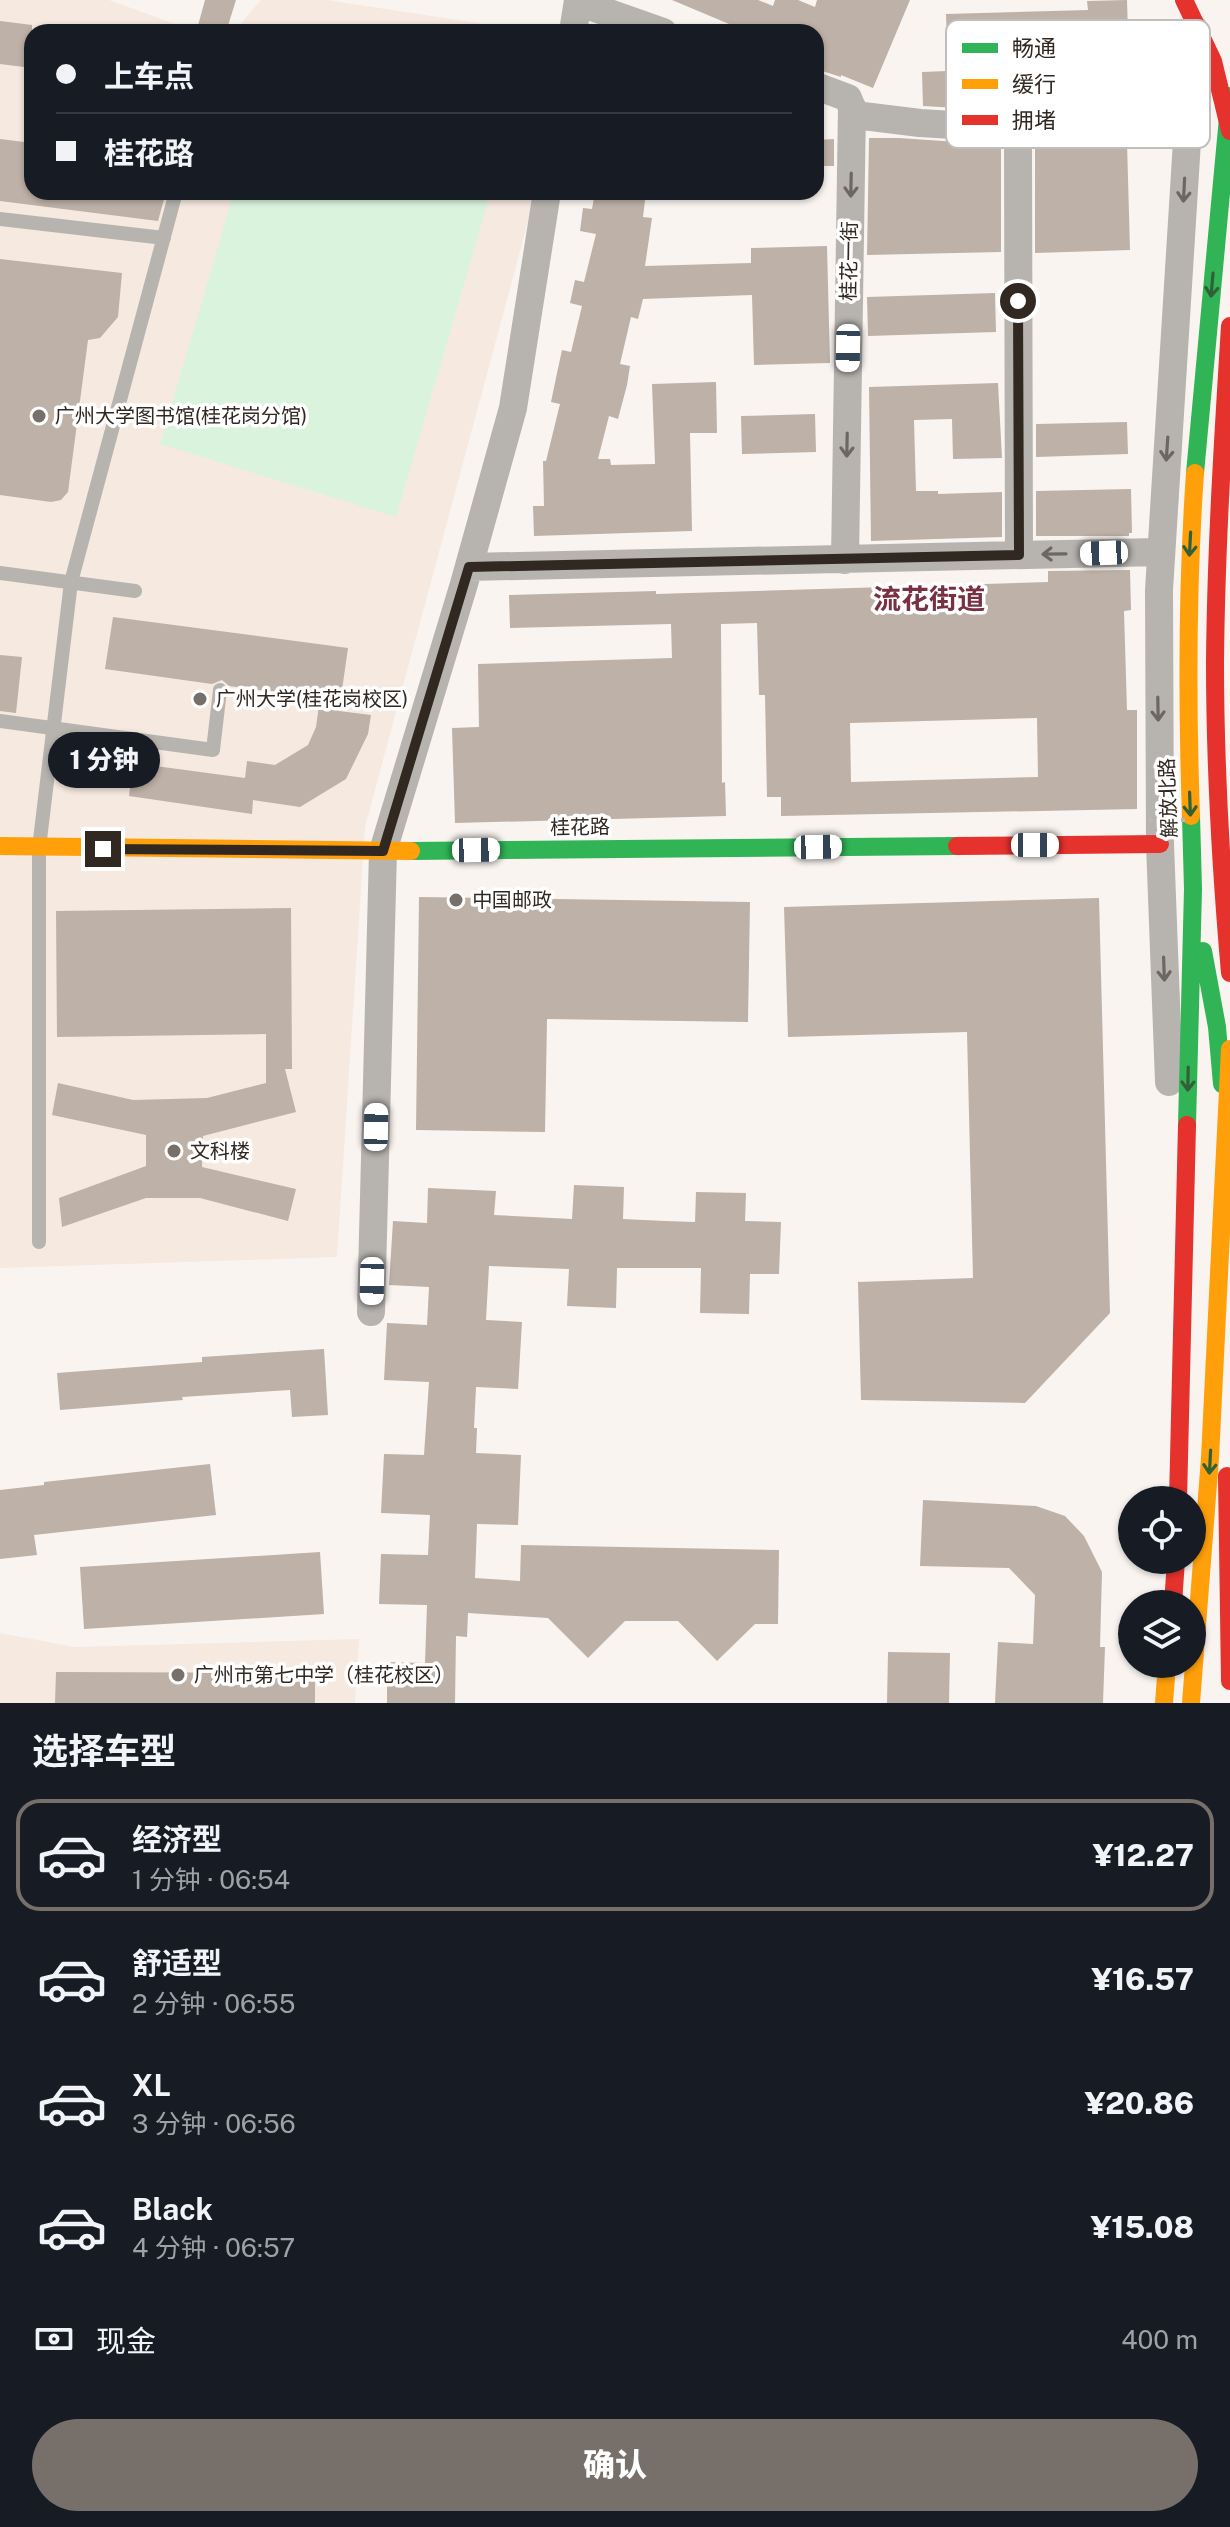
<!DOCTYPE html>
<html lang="zh">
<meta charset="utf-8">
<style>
body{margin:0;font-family:"Public Sans","Noto Sans SC",sans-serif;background:#242831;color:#f1f3f6;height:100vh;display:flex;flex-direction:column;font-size:30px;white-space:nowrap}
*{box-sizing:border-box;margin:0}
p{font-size:26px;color:#9ea1a6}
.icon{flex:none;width:44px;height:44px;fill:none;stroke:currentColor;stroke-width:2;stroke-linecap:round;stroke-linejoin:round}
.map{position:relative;height:1703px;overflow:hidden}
.panel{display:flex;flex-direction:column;background:#171b24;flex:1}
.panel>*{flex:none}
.guide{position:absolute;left:24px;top:24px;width:800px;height:176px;border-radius:24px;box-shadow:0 2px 6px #0004;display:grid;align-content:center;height:176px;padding:0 32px;background:#171b24}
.buttons{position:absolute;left:1118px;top:1486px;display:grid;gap:16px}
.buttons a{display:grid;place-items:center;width:88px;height:88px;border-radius:50%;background:#171b24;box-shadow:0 2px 6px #0004;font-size:40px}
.end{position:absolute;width:36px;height:36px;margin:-18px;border:10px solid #312822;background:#fff;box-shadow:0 0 0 4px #fff}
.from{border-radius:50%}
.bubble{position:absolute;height:56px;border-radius:28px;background:#171b24;box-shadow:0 2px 6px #0004;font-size:26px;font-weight:800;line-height:56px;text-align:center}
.car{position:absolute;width:24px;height:48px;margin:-24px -12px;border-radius:10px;box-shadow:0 0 6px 2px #0007;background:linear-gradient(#fff 24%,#345 0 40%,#fff 0 76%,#345 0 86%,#fff 0)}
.guide b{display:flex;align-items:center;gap:28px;height:76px;font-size:30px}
.guide b+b{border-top:2px solid #363941}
.guide i{width:20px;height:20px;background:#f1f3f6}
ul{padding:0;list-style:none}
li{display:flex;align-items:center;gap:24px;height:112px;margin:0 16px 12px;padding:0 16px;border:4px solid transparent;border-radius:24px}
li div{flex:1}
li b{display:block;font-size:30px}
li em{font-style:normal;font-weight:800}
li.current{border-color:#776f6a}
li>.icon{width:72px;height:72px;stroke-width:1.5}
h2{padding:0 32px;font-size:36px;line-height:96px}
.pay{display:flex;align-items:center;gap:20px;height:88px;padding:0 32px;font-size:30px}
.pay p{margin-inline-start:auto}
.action{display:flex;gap:16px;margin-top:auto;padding:16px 32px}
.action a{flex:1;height:92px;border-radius:48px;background:#776f6a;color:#fff;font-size:32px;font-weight:800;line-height:92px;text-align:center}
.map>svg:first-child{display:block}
.built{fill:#f6e9e0}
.green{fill:#d9f3dd}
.building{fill:#beb1a7;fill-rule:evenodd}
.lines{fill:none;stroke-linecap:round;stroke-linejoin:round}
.lane{stroke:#b7b4b0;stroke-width:14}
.street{stroke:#b7b4b0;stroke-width:28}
.fast{stroke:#30b455;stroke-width:18}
.slow{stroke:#ff9f0a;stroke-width:18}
.jam{stroke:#e5322d;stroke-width:18}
.path-bridge{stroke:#bbb8b4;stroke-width:4;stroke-dasharray:4 4;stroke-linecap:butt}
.slow-bridge{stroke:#ff9f0a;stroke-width:18}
.jam-bridge{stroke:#e5322d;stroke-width:18}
.oneway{stroke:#6d6762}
.oneway2{stroke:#316036}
.route{stroke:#312822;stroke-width:10}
.poi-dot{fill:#776f6a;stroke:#fff;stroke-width:3}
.labels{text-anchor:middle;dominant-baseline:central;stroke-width:7;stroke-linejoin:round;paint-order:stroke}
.street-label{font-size:20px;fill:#312822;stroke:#fff}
.poi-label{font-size:20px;fill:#312822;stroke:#fff;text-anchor:start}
.district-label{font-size:28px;font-weight:bold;fill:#773143;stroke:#fff}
.key{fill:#fff;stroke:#c1bebd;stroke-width:2}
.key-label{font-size:22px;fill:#312822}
</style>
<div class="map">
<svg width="1230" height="1703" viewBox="0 0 1230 1703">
<rect width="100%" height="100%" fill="#f9f4f0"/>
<!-- built -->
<path class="built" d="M 0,0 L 109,0 L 197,32 L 32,32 L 32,192 L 536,192 L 365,827 L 337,1257 L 0,1268 Z
M 261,0 L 327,0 L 537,32 L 234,32 Z
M 0,1633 L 74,1647 L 359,1639 L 355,1703 L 0,1703 Z"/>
<!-- green -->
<path class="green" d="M 234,192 L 480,192 L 490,195 L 396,517 L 160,444 Z"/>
<!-- building -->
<path class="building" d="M 205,0 L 236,0 L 226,32 L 207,32 L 197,29 Z
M 672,0 L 758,0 L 773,6 L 775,0 L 798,0 L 815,7 L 817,0 L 910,0 L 873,88 L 841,75 L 841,77 L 816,69 L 816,32 L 748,32 Z
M 1127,0 L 1130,99 L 1070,101 L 1070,111 L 1034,112 L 1034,104 L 993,105 L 993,110 L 923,106 L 922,72 L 948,71 L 946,14 L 1088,10 L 1087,1 Z
M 0,21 L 32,25 L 32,68 L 0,64 Z
M 869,138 L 899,138 L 1001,145 L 1001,252 L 867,255 Z
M 0,139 L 32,143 L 32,192 L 166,192 L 158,221 L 0,201 Z
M 834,139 L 834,166 L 816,166 L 816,140 Z
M 1127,143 L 1130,250 L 1035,253 L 1035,146 Z
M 595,192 L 646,192 L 643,217 L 652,218 L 645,266 L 751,263 L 751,248 L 827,246 L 830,363 L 754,365 L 752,295 L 643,299 L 638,319 L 631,317 L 620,364 L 630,366 L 627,385 L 618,419 L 609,416 L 598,459 L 610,459 L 611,465 L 655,464 L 652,384 L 716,382 L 717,433 L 690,433 L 692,531 L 534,536 L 533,506 L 544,506 L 543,461 L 546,461 L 560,404 L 551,402 L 557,373 L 562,350 L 571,352 L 582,306 L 570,303 L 575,280 L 584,282 L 596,234 L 580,231 L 583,208 L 592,209 Z
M 0,259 L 122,273 L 118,317 L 100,338 L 88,340 L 68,492 L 61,500 L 51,502 L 0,495 Z
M 995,293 L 996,332 L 868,336 L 867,297 Z
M 998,383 L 1002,458 L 953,459 L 952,419 L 914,420 L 916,491 L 938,491 L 938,494 L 1002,492 L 1002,537 L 871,541 L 869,387 Z
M 815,414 L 816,452 L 742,454 L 741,416 Z
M 1127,422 L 1128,454 L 1036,457 L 1036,424 Z
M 1131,489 L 1132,533 L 1129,533 L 1129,536 L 1036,536 L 1036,491 Z
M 1130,570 L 1131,610 L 1124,611 L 1127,710 L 1137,710 L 1137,809 L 781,816 L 781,797 L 767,797 L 765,695 L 759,695 L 757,623 L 721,624 L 722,783 L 725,782 L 726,816 L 455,823 L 452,728 L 479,727 L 478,664 L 672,658 L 671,624 L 510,628 L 509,595 L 656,591 L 656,594 L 1048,582 L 1048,571 ZM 1037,718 L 1038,777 L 851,782 L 850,723 Z
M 113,617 L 348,648 L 339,711 L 371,715 L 368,734 L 346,779 L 300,807 L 253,800 L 252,814 L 129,796 L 133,763 L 245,778 L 247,761 L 275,765 L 308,745 L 316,727 L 320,698 L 229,686 L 222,680 L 212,684 L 105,669 Z
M 0,655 L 22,657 L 16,713 L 0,711 Z
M 419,897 L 750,902 L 748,1022 L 547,1019 L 545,1132 L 416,1130 Z
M 1099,898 L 1110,1313 L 1025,1403 L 861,1400 L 858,1282 L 973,1278 L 967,1032 L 788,1037 L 784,907 Z
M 291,908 L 292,1069 L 285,1069 L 296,1112 L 203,1136 L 202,1167 L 296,1189 L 288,1221 L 200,1198 L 146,1198 L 62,1227 L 59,1198 L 146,1166 L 146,1135 L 52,1115 L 58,1083 L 133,1100 L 207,1098 L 266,1083 L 266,1034 L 57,1037 L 56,911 Z
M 574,1185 L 624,1187 L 623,1219 L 665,1221 L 695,1222 L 696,1192 L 746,1193 L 745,1221 L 781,1222 L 779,1274 L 750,1274 L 749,1314 L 700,1313 L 701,1268 L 617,1268 L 616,1308 L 567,1306 L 569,1269 L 489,1266 L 486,1320 L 522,1322 L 518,1389 L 476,1387 L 474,1428 L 477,1428 L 476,1453 L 521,1455 L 518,1525 L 477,1524 L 475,1578 L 520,1581 L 521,1545 L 779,1550 L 778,1624 L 755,1624 L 717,1661 L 678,1621 L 625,1621 L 588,1658 L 548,1618 L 468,1613 L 467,1637 L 456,1636 L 455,1703 L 387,1703 L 387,1662 L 425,1663 L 427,1605 L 379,1604 L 381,1554 L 428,1555 L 430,1515 L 381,1513 L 384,1454 L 424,1455 L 429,1382 L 384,1380 L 387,1323 L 427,1325 L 429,1287 L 389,1285 L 393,1221 L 427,1223 L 428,1188 L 496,1191 L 494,1215 L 572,1219 Z
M 324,1349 L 328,1415 L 292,1417 L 290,1390 L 182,1397 L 183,1400 L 60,1410 L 57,1373 L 202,1362 L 202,1357 Z
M 210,1464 L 216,1515 L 34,1535 L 37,1555 L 0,1559 L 0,1490 L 44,1485 L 44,1482 Z
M 923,1500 L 1036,1506 L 1065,1516 L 1084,1536 L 1102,1572 L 1100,1647 L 1105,1647 L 1103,1703 L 995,1703 L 998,1642 L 1033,1644 L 1035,1595 L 1009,1568 L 920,1566 Z
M 320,1552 L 324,1614 L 84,1629 L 80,1567 Z
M 888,1652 L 950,1653 L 949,1703 L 887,1703 Z
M 56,1672 L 315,1673 L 315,1703 L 55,1703 Z"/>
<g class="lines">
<!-- lane -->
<path class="lane" d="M 0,219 L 164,238
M 0,573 L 135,591
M 0,721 L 213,750 L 220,690
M 39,1242 L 39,848 L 71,582 L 176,192"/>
<!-- street -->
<path class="street" d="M 578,2 L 663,32
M 573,32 L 578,0
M 816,86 L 848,98 L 855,115 L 920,123 L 1020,129 L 1188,125
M 1018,142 L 1019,555
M 845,560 L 852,107
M 469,567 L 1160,552
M 1169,1082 L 1160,844 L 1159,590 L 1194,29
M 371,1312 L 383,851 L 464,584 L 513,408 L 547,192"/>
<!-- fast -->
<path class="fast" d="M 1195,473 L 1230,96
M 411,851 L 957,846
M 1203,951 L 1217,1027 L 1222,1084
M 1187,1125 L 1193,889 L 1191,816"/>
<!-- slow -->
<path class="slow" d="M 1191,816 C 1187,701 1187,587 1195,473
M 0,846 L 411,851
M 1164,1703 L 1167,1664"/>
<!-- jam -->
<path class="jam" d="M 957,846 L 1160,844
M 1178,1500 L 1187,1125
M 1173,1604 L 1176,1560"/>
<!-- path-bridge -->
<path class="path-bridge" d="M 1149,820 L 1188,820"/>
<!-- slow-bridge -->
<path class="slow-bridge" d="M 1191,1703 L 1210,1458 L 1230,1049"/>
<!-- jam-bridge -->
<path class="jam-bridge" d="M 1184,0 L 1213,61 L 1230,131
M 1230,326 C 1223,438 1216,550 1215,662 C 1215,766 1221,870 1230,973
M 1227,1476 L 1230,1681"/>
</g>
<!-- one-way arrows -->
<defs><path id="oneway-shaft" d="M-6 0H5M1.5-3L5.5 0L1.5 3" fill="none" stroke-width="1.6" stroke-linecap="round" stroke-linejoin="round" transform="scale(2)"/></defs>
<g class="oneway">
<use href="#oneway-shaft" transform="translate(851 185) rotate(91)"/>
<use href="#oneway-shaft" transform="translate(1184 190) rotate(93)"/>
<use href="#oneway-shaft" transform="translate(847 445) rotate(91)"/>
<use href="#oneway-shaft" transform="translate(1167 449) rotate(94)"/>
<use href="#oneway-shaft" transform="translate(1054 554) rotate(179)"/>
<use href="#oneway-shaft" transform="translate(1158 709) rotate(89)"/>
<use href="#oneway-shaft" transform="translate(1164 969) rotate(88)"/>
</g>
<g class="oneway2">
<use href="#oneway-shaft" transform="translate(1212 285) rotate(95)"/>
<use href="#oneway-shaft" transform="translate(1190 544) rotate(93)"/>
<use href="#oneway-shaft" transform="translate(1190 804) rotate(88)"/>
<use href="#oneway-shaft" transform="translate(1188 1079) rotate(91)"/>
<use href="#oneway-shaft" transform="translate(1210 1462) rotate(93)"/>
</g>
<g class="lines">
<!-- route -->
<path class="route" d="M 103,849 L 383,851 L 469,567 L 1019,555 L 1018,301"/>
</g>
<!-- markers -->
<g class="poi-dot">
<circle cx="39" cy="416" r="8"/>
<circle cx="200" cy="699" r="8"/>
<circle cx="456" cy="900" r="8"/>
<circle cx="174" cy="1151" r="8"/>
<circle cx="178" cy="1675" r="8"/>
</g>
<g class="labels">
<!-- street labels -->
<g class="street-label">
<text transform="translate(849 261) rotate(-89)">桂花一街</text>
<text transform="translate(1168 798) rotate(-92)">解放北路</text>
<text transform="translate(580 827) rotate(-1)">桂花路</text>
</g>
<!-- poi labels -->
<g class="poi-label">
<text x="55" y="416">广州大学图书馆(桂花岗分馆)</text>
<text x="216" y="699">广州大学(桂花岗校区)</text>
<text x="472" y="900">中国邮政</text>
<text x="190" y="1151">文科楼</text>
<text x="194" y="1675">广州市第七中学（桂花校区）</text>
</g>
<!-- district labels -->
<g class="district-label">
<text x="929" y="598">流花街道</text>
</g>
</g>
<!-- legend -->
<rect x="946" y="20" width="264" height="128" rx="12" class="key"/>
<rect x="962" y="43" width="36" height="10" fill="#30b455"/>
<rect x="962" y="79" width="36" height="10" fill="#ff9f0a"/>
<rect x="962" y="115" width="36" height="10" fill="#e5322d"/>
<g class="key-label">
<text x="1012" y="56">畅通</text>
<text x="1012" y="92">缓行</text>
<text x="1012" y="128">拥堵</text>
</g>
</svg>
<div class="buttons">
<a><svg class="icon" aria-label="locate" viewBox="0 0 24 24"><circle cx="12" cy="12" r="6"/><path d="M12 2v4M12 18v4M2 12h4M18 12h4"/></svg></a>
<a><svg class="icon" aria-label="layers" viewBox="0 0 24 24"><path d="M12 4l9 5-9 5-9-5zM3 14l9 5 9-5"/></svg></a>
</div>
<i class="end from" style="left:1018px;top:301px"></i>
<i class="end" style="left:103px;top:849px"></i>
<div class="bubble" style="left:48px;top:732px;width:112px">1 分钟</div>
<i class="car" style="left:848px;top:348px;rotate:181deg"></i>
<i class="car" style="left:1104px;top:553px;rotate:268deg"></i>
<i class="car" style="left:1035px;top:845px;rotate:90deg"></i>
<i class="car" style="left:818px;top:847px;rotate:89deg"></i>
<i class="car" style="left:476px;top:850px;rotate:89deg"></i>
<i class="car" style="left:376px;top:1127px;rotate:1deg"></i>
<i class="car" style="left:372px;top:1281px;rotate:181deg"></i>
<div class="guide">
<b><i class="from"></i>上车点</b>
<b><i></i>桂花路</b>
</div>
</div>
<section class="panel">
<h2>选择车型</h2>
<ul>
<li class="current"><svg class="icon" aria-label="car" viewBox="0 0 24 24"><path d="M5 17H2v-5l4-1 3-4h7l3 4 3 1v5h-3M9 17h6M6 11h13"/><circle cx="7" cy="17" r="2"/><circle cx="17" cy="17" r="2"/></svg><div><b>经济型</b><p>1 分钟 · 06:54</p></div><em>¥12.27</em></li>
<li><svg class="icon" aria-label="car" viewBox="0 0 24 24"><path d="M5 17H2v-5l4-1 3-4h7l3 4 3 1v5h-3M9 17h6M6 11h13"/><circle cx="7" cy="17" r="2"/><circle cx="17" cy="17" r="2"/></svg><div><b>舒适型</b><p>2 分钟 · 06:55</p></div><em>¥16.57</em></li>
<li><svg class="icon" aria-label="car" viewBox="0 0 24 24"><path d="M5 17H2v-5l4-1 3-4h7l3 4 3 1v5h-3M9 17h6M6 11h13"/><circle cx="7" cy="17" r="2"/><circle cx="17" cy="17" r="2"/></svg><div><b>XL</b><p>3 分钟 · 06:56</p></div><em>¥20.86</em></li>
<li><svg class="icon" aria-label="car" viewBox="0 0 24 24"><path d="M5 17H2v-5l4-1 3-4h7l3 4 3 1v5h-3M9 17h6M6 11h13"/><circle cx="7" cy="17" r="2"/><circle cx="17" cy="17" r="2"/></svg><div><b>Black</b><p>4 分钟 · 06:57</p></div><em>¥15.08</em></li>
</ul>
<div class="pay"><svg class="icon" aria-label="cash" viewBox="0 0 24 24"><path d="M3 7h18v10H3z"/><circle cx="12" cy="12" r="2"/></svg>现金<p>400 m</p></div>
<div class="action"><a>确认</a></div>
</section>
